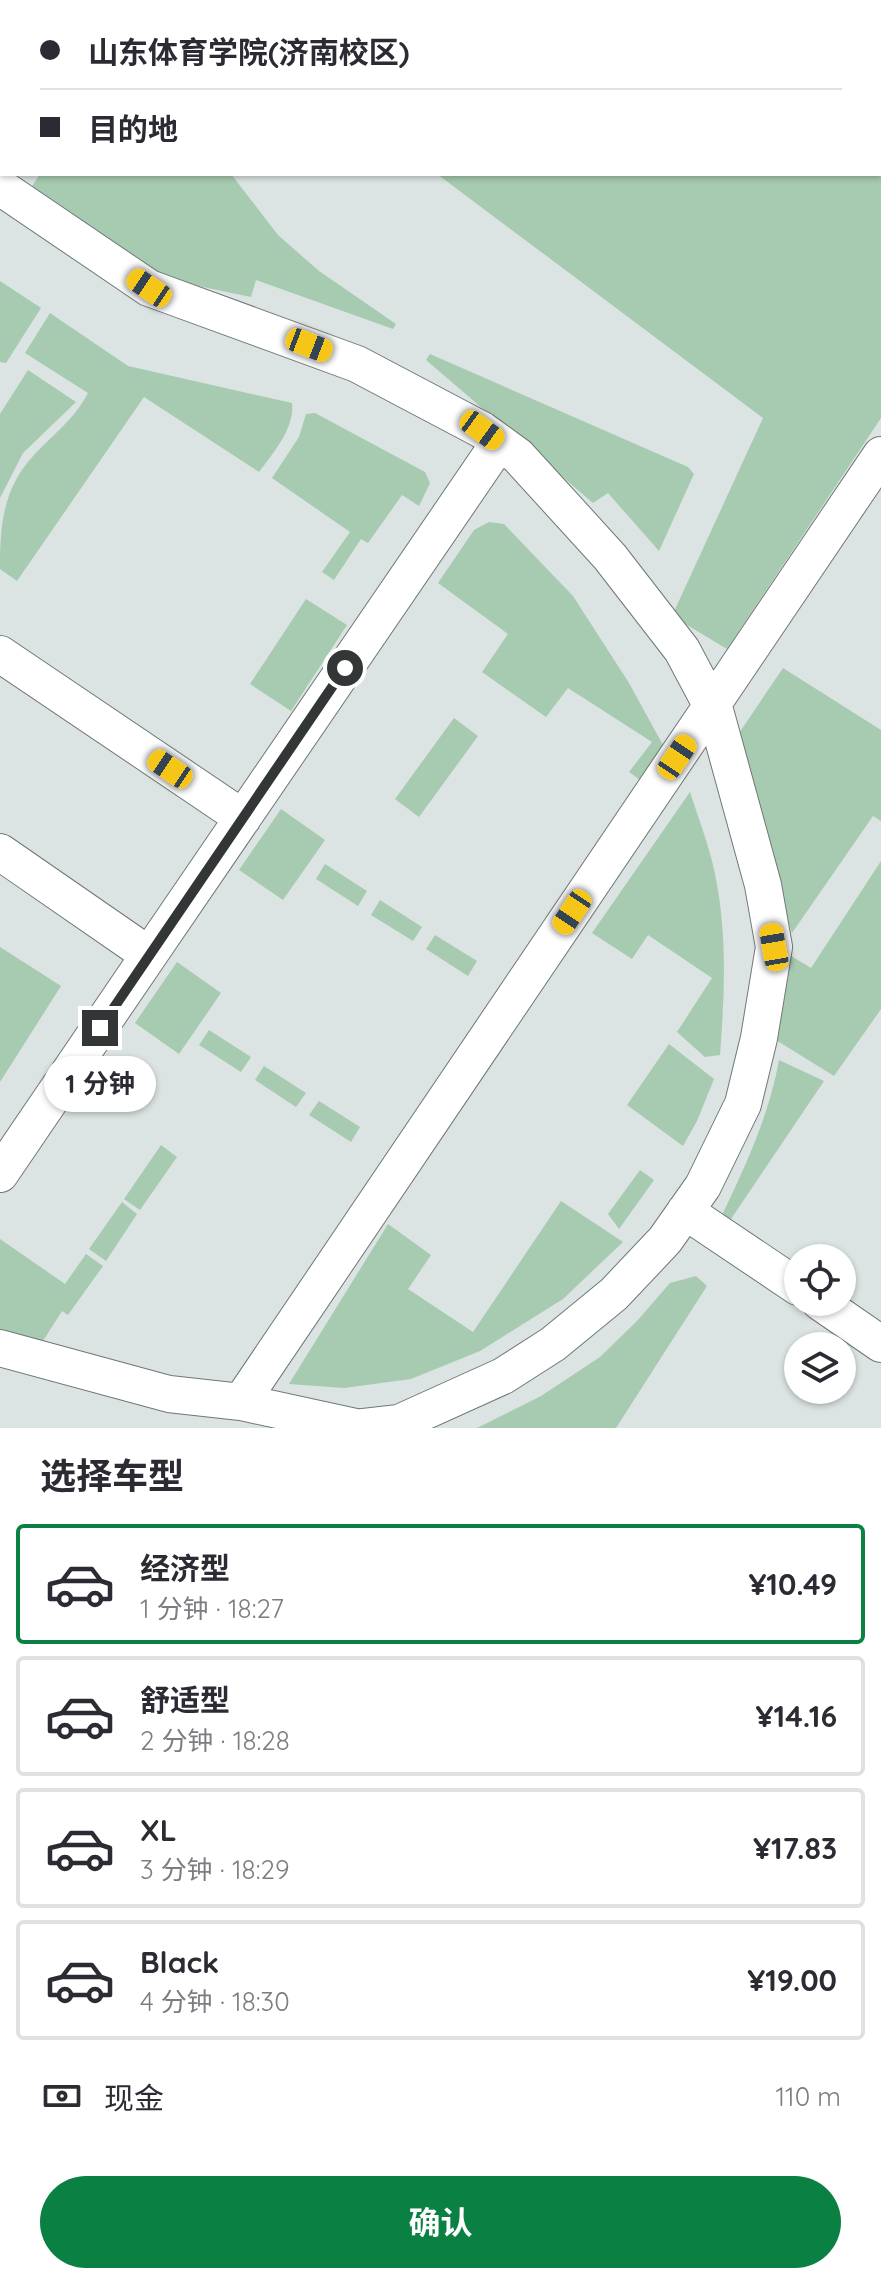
<!DOCTYPE html>
<html lang="zh">
<meta charset="utf-8">
<style>
body{margin:0;font-family:Quicksand,"Noto Sans SC",sans-serif;background:#f2f2f3;color:#2b2b33;height:100vh;display:flex;flex-direction:column;font-size:30px;white-space:nowrap}
*{box-sizing:border-box;margin:0}
p{font-size:26px;color:#7c7c81}
.icon{flex:none;width:44px;height:44px;fill:none;stroke:currentColor;stroke-width:2;stroke-linecap:round;stroke-linejoin:round}
.map{position:relative;height:1428px;overflow:hidden}
.details{display:flex;flex-direction:column;background:#fff;flex:1}
.details>*{flex:none}
.banner{position:absolute;left:0px;top:0px;width:882px;height:176px;box-shadow:0 2px 6px #0004;display:grid;align-content:center;height:176px;padding:0 40px;background:#fff}
.buttons{position:absolute;left:784px;top:1244px;display:grid;gap:16px}
.buttons a{display:grid;place-items:center;width:72px;height:72px;border-radius:50%;background:#fff;box-shadow:0 2px 6px #0004;font-size:40px}
.end{position:absolute;width:36px;height:36px;margin:-18px;border:10px solid #333636;background:#fff;box-shadow:0 0 0 4px #fff}
.from{border-radius:50%}
.bubble{position:absolute;height:56px;border-radius:28px;background:#fff;box-shadow:0 2px 6px #0004;font-size:26px;font-weight:700;line-height:56px;text-align:center}
.car{position:absolute;width:24px;height:48px;margin:-24px -12px;border-radius:10px;box-shadow:0 0 6px 2px #0007;background:linear-gradient(#f5c518 24%,#345 0 40%,#f5c518 0 76%,#345 0 86%,#f5c518 0)}
.banner b{display:flex;align-items:center;gap:28px;height:76px;font-size:30px}
.banner b+b{border-top:2px solid #e1e1e2}
.banner i{width:20px;height:20px;background:#2b2b33}
ul{padding:0;list-style:none}
li{display:flex;align-items:center;gap:24px;height:120px;margin:0 16px 12px;padding:0 24px;border:4px solid #e1e1e2;border-radius:8px}
li div{flex:1}
li b{display:block;font-size:30px}
li em{font-style:normal;font-weight:700}
li.active{border-color:#0b8043}
li>.icon{width:72px;height:72px;stroke-width:1.5}
h2{padding:0 40px;font-size:36px;line-height:96px}
.pay{display:flex;align-items:center;gap:20px;height:88px;padding:0 40px;font-size:30px}
.pay p{margin-inline-start:auto}
.button{display:flex;gap:16px;margin-top:auto;padding:16px 40px}
.button a{flex:1;height:92px;border-radius:48px;background:#0b8043;color:#fff;font-size:32px;font-weight:700;line-height:92px;text-align:center}
.map>svg:first-child{display:block}
.green{fill:#a7cbb0}
.lines{fill:none;stroke-linecap:round;stroke-linejoin:round}
.minor-casing{stroke:#707777;stroke-width:38}
.minor{stroke:#fff;stroke-width:36}
.route{stroke:#333636;stroke-width:10}
</style>
<div class="map">
<svg width="881" height="1428" viewBox="0 0 881 1428">
<rect width="100%" height="100%" fill="#dbe3e3"/>
<!-- green -->
<path class="green" d="M 166,0 L 881,0 L 881,418 L 727,649 L 672,616 L 763,418 L 437,174 L 880,174 L 880,2 L 165,2 Z
M 40,174 L 231,174 L 278,235 L 319,271 L 396,324 L 393,329 L 256,280 L 251,297 L 160,278 L 27,194 Z
M 0,281 L 41,308 L 6,363 L 0,362 Z
M 50,313 L 128,366 L 292,403 C 295,428 273,453 259,472 L 144,397 L 17,581 L 0,569 C 0,530 2,495 27,463 C 48,438 73,422 88,393 L 25,353 Z
M 430,354 L 688,467 L 694,474 L 659,551 L 608,493 L 593,503 L 426,360 Z
M 28,370 L 76,402 L 23,453 L 0,498 L 0,414 Z
M 315,413 L 425,472 L 430,483 L 419,506 L 402,495 L 368,543 L 361,539 L 334,580 L 322,572 L 350,532 L 272,478 L 299,437 L 306,414 Z
M 489,522 L 504,524 L 573,596 L 629,683 L 669,756 L 647,785 L 629,772 L 652,742 L 568,688 L 546,717 L 482,672 L 508,634 L 438,583 L 474,530 Z
M 306,599 L 347,625 L 291,711 L 250,684 Z
M 783,668 L 881,730 L 881,821 L 873,816 L 792,933 L 731,745 Z
M 454,718 L 478,736 L 419,817 L 395,799 Z
M 690,792 C 697,814 705,835 711,857 C 728,922 725,989 720,1055 L 705,1057 L 677,1032 L 712,978 L 648,935 L 632,959 L 592,933 Z
M 281,809 L 325,840 L 283,900 L 239,870 Z
M 881,861 L 881,1009 L 834,1076 L 771,1037 L 783,951 L 811,968 Z
M 325,864 L 367,891 L 358,906 L 316,879 Z
M 380,900 L 422,927 L 413,941 L 371,915 Z
M 435,935 L 477,961 L 468,976 L 426,949 Z
M 0,947 L 61,986 L 0,1082 Z
M 177,962 L 221,993 L 179,1054 L 135,1023 Z
M 209,1030 L 251,1057 L 241,1072 L 199,1045 Z
M 669,1044 L 714,1079 L 697,1121 L 683,1146 L 627,1105 Z
M 779,1060 L 824,1081 L 727,1225 L 723,1213 C 747,1163 769,1115 779,1060 Z
M 264,1066 L 306,1093 L 296,1107 L 255,1080 Z
M 319,1101 L 360,1127 L 351,1142 L 309,1115 Z
M 161,1145 L 177,1157 L 140,1210 L 124,1199 Z
M 640,1170 L 654,1180 L 619,1229 L 608,1214 Z
M 561,1201 L 623,1242 L 563,1299 L 480,1351 L 411,1379 L 344,1388 L 289,1384 L 388,1224 L 431,1255 L 408,1289 L 473,1332 Z
M 122,1202 L 137,1214 L 106,1261 L 89,1249 Z
M 0,1239 L 65,1284 L 86,1254 L 103,1266 L 68,1315 L 62,1311 L 41,1344 L 0,1329 Z
M 696,1276 L 707,1286 L 616,1428 L 477,1428 L 541,1396 L 600,1357 L 637,1321 L 670,1283 Z"/>
<g class="lines">
<defs>
<path id="minor" d="M 124,2 L 126,0
M 0,187 L 149,288 L 357,364 L 482,430 L 518,456 L 610,557 L 682,650 L 716,714 L 763,885 L 774,947 L 759,1038 L 743,1104 L 703,1186 L 665,1240 L 614,1294 L 553,1344 L 503,1376 L 399,1423 L 355,1428
M 0,654 L 243,818
M 0,852 L 149,955 L 499,443
M 0,1174 L 149,955
M 685,1211 L 798,1287
M 820,1302 L 881,1344
M 0,1348 L 169,1394 L 241,1402 L 356,1427
M 241,1402 L 881,455"/>
</defs>
<!-- minor casing -->
<use href="#minor" class="minor-casing"/>
<!-- minor -->
<use href="#minor" class="minor"/>
</g>
<g class="lines">
<!-- route -->
<path class="route" d="M 100,1028 L 345,668"/>
</g>
</svg>
<div class="buttons">
<a><svg class="icon" aria-label="locate" viewBox="0 0 24 24"><circle cx="12" cy="12" r="6"/><path d="M12 2v4M12 18v4M2 12h4M18 12h4"/></svg></a>
<a><svg class="icon" aria-label="layers" viewBox="0 0 24 24"><path d="M12 4l9 5-9 5-9-5zM3 14l9 5 9-5"/></svg></a>
</div>
<i class="end from" style="left:345px;top:668px"></i>
<i class="end" style="left:100px;top:1028px"></i>
<div class="bubble" style="left:44px;top:1056px;width:112px">1 分钟</div>
<i class="car" style="left:149px;top:288px;rotate:304deg"></i>
<i class="car" style="left:309px;top:345px;rotate:111deg"></i>
<i class="car" style="left:482px;top:430px;rotate:126deg"></i>
<i class="car" style="left:677px;top:757px;rotate:34deg"></i>
<i class="car" style="left:170px;top:769px;rotate:304deg"></i>
<i class="car" style="left:572px;top:912px;rotate:214deg"></i>
<i class="car" style="left:774px;top:947px;rotate:350deg"></i>
<div class="banner">
<b><i class="from"></i>山东体育学院(济南校区)</b>
<b><i></i>目的地</b>
</div>
</div>
<section class="details">
<h2>选择车型</h2>
<ul>
<li class="active"><svg class="icon" aria-label="car" viewBox="0 0 24 24"><path d="M5 17H2v-5l4-1 3-4h7l3 4 3 1v5h-3M9 17h6M6 11h13"/><circle cx="7" cy="17" r="2"/><circle cx="17" cy="17" r="2"/></svg><div><b>经济型</b><p>1 分钟 · 18:27</p></div><em>¥10.49</em></li>
<li><svg class="icon" aria-label="car" viewBox="0 0 24 24"><path d="M5 17H2v-5l4-1 3-4h7l3 4 3 1v5h-3M9 17h6M6 11h13"/><circle cx="7" cy="17" r="2"/><circle cx="17" cy="17" r="2"/></svg><div><b>舒适型</b><p>2 分钟 · 18:28</p></div><em>¥14.16</em></li>
<li><svg class="icon" aria-label="car" viewBox="0 0 24 24"><path d="M5 17H2v-5l4-1 3-4h7l3 4 3 1v5h-3M9 17h6M6 11h13"/><circle cx="7" cy="17" r="2"/><circle cx="17" cy="17" r="2"/></svg><div><b>XL</b><p>3 分钟 · 18:29</p></div><em>¥17.83</em></li>
<li><svg class="icon" aria-label="car" viewBox="0 0 24 24"><path d="M5 17H2v-5l4-1 3-4h7l3 4 3 1v5h-3M9 17h6M6 11h13"/><circle cx="7" cy="17" r="2"/><circle cx="17" cy="17" r="2"/></svg><div><b>Black</b><p>4 分钟 · 18:30</p></div><em>¥19.00</em></li>
</ul>
<div class="pay"><svg class="icon" aria-label="cash" viewBox="0 0 24 24"><path d="M3 7h18v10H3z"/><circle cx="12" cy="12" r="2"/></svg>现金<p>110 m</p></div>
<div class="button"><a>确认</a></div>
</section>
